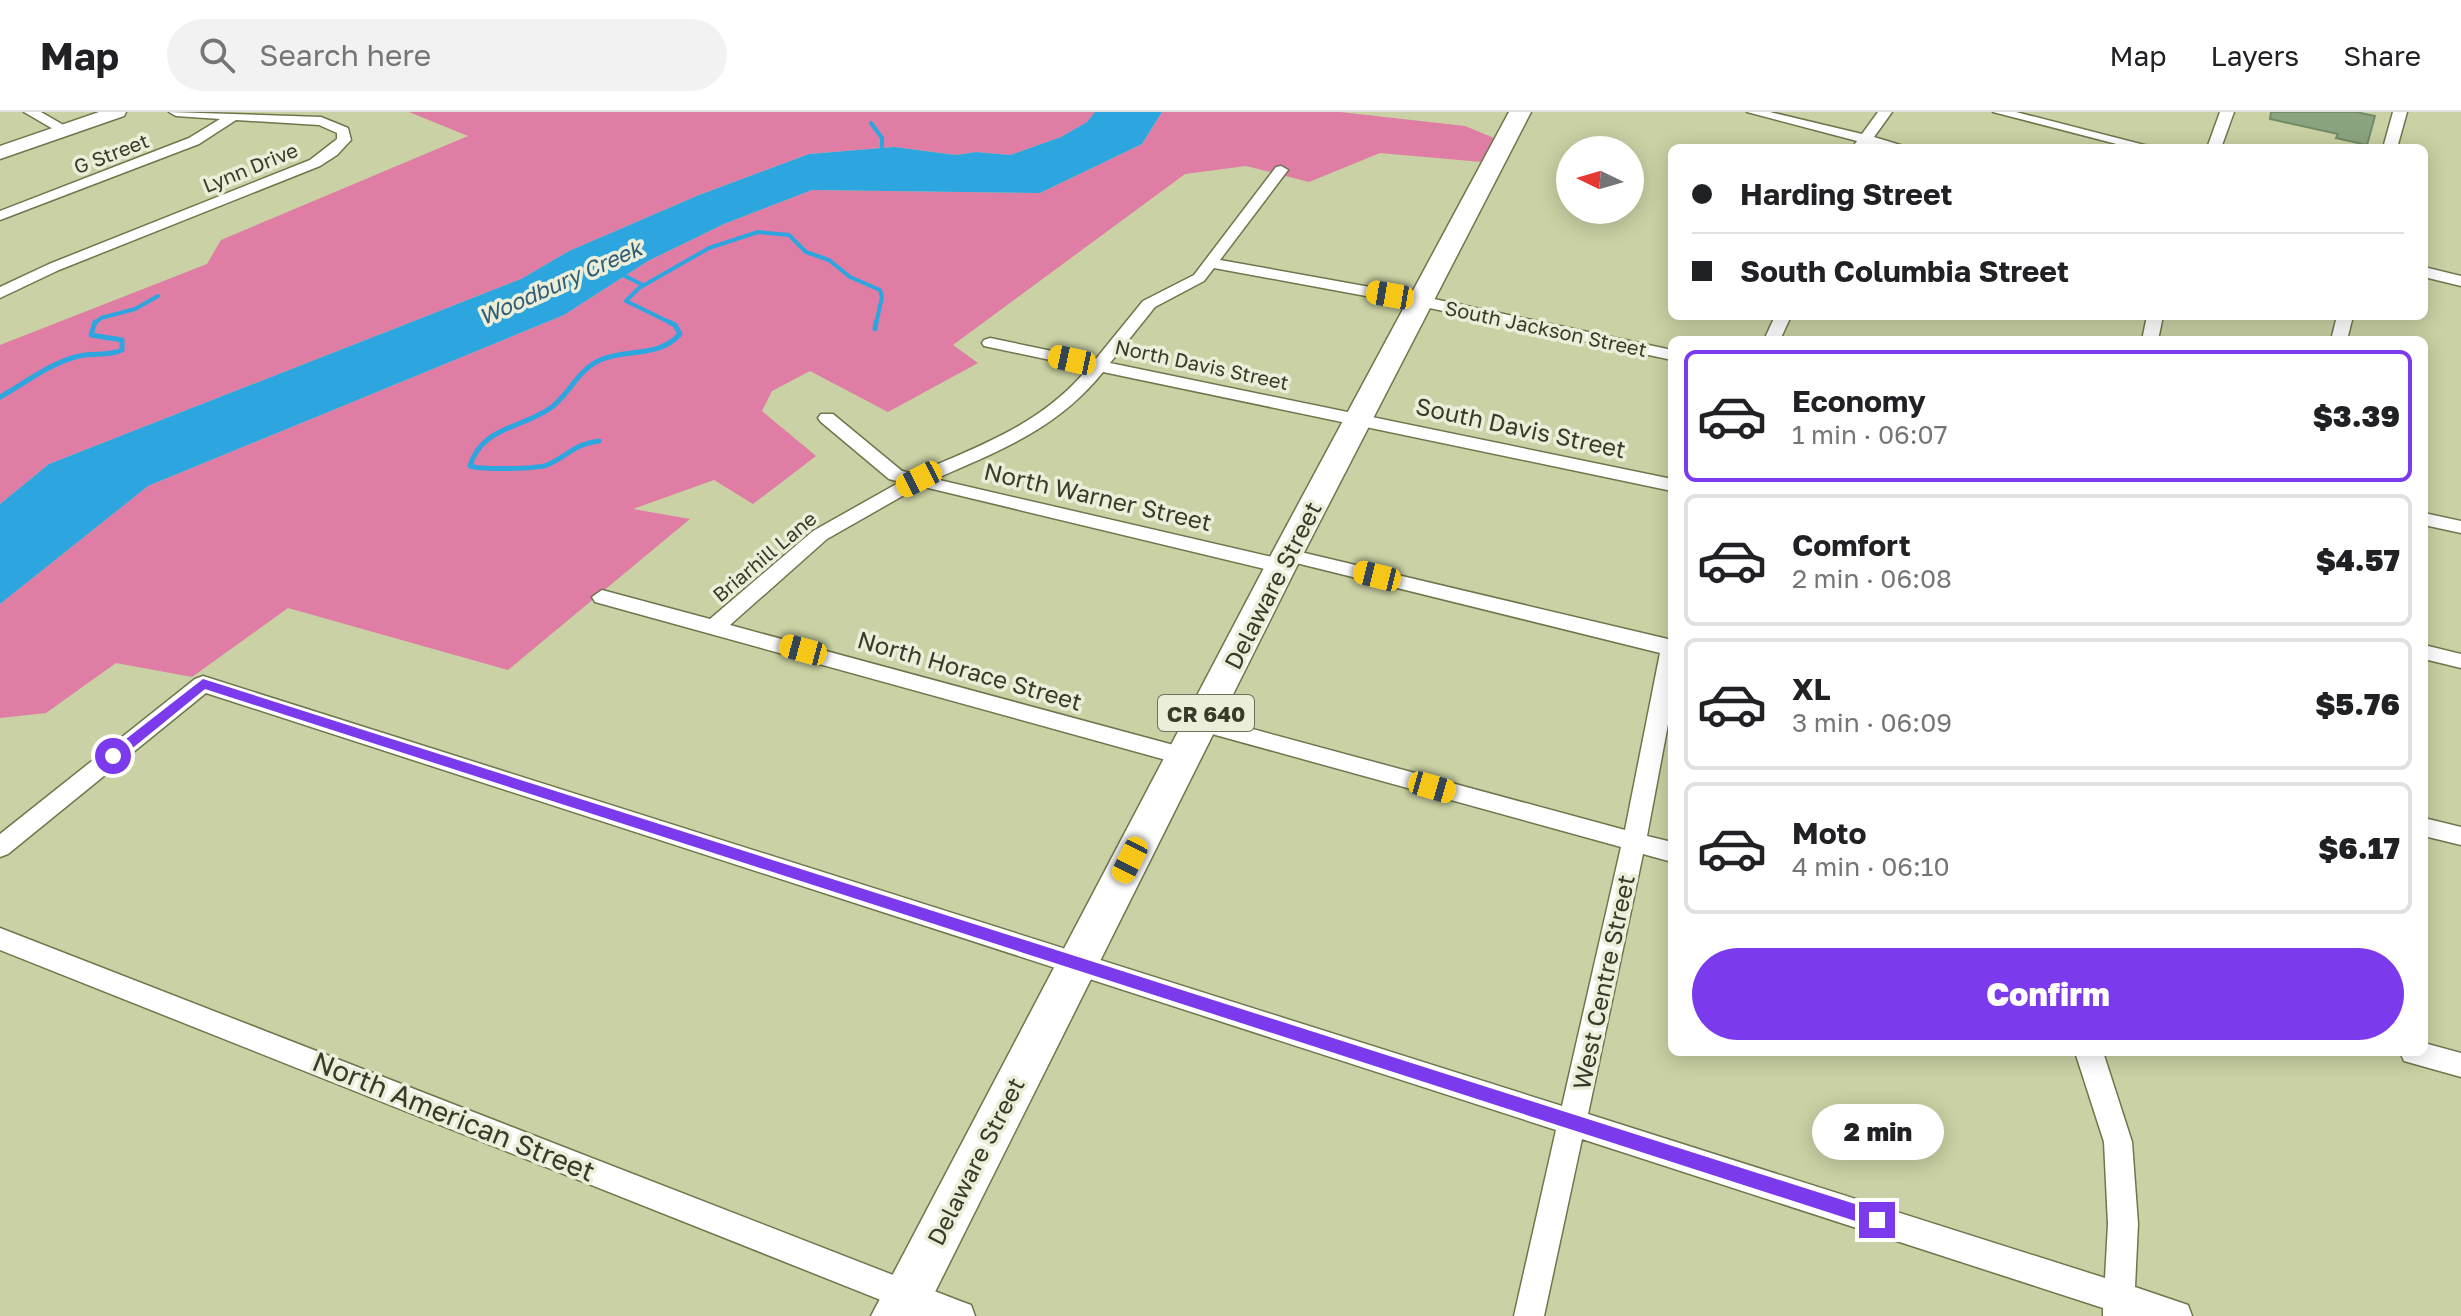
<!DOCTYPE html>
<meta charset="utf-8">
<style>
body{margin:0;font-family:"Golos Text",sans-serif;background:#f2f2f2;color:#202124;height:100vh;display:flex;flex-direction:column;font-size:30px;white-space:nowrap}
*{box-sizing:border-box;margin:0}
p{font-size:26px;color:#757577}
.icon{flex:none;width:44px;height:44px;fill:none;stroke:currentColor;stroke-width:2;stroke-linecap:round;stroke-linejoin:round}
.map{position:relative;flex:1;overflow:hidden}
.panel{position:absolute;left:1668px;top:224px;width:760px;height:720px;display:flex;flex-direction:column;background:#fff;border-radius:12px;box-shadow:0 4px 20px #0003}
.panel>*{flex:none}
.banner{position:absolute;left:1668px;top:32px;width:760px;height:176px;border-radius:12px;box-shadow:0 4px 20px #0003;display:grid;align-content:center;height:176px;padding:0 24px;background:#fff}
.needle{width:52px;rotate:275deg}
.buttons{position:absolute;left:1556px;top:24px;display:grid;gap:16px}
.buttons a{display:grid;place-items:center;width:88px;height:88px;border-radius:50%;background:#fff;box-shadow:0 4px 20px #0003;font-size:40px}
.end{position:absolute;width:36px;height:36px;margin:-18px;border:10px solid #7c3aed;background:#fff;box-shadow:0 0 0 4px #fff}
.from{border-radius:50%}
.bubble{position:absolute;height:56px;border-radius:28px;background:#fff;box-shadow:0 4px 20px #0003;font-size:26px;font-weight:800;line-height:56px;text-align:center}
.car{position:absolute;width:24px;height:48px;margin:-24px -12px;border-radius:10px;box-shadow:0 0 6px 2px #0007;background:linear-gradient(#f5c518 24%,#345 0 40%,#f5c518 0 76%,#345 0 86%,#f5c518 0)}
.banner b{display:flex;align-items:center;gap:28px;height:76px;font-size:30px}
.banner b+b{border-top:2px solid #e0e0e0}
.banner i{width:20px;height:20px;background:#202124}
ul{padding:14px 0 0;list-style:none}
li{display:flex;align-items:center;gap:24px;height:132px;margin:0 16px 12px;padding:0 8px;border:4px solid #e0e0e0;border-radius:12px}
li div{flex:1}
li b{display:block;font-size:30px}
li em{font-style:normal;font-weight:800}
li.on{border-color:#7c3aed}
li>.icon{width:72px;height:72px;stroke-width:1.5}
.button{display:flex;gap:16px;margin-top:auto;padding:16px 24px}
.button a{flex:1;height:92px;border-radius:48px;background:#7c3aed;color:#fff;font-size:32px;font-weight:800;line-height:92px;text-align:center}
header{display:flex;align-items:center;gap:48px;box-sizing:border-box;height:112px;padding:0 40px;background:#fff;border-bottom:2px solid #e0e0e0}
header strong{font-size:38px}
nav{display:flex;gap:44px;margin-inline-start:auto;font-size:28px}
.search{width:560px;height:72px;background:#f2f2f2;display:flex;align-items:center;gap:20px;box-sizing:border-box;padding:0 28px;border-radius:44px;color:#757577;font-size:30px}
.map>svg:first-child{display:block}
.green{fill:#df7da4}
.water{fill:#2da6e0}
.lines{fill:none;stroke-linecap:round;stroke-linejoin:round}
.stream-far1{stroke:#2da6e0;stroke-width:4}
.stream{stroke:#2da6e0;stroke-width:5}
.building{fill:#8ba47f;stroke:#738c67;stroke-width:2}
.street-casing{stroke:#6f764c;stroke-width:3}
.secondary-casing{stroke:#6f764c;stroke-width:3}
.primary-casing{stroke:#6f764c;stroke-width:3}
.street{fill:#fff;fill-rule:evenodd}
.secondary{fill:#fff;fill-rule:evenodd}
.primary{fill:#fff;fill-rule:evenodd}
.route{fill:#7c3aed}
.labels{text-anchor:middle;dominant-baseline:central;stroke-width:7;stroke-linejoin:round;paint-order:stroke}
.far-street-label{font-size:20px;fill:#383b29;stroke:#ebefd9}
.far-water-label{font-size:22px;font-style:italic;fill:#2e5b75;stroke:#ebefd9}
.shield{fill:#ebefd9;stroke:#6e715e;stroke-width:2}
.shield-label{font-size:22px;font-weight:bold;fill:#383b29}
.street-label{font-size:24px;fill:#383b29;stroke:#ebefd9}
.near-street-label{font-size:28px;fill:#383b29;stroke:#ebefd9}
</style>
<header>
<strong>Map</strong>
<div class="search"><svg class="icon" aria-label="search" viewBox="0 0 24 24"><circle cx="10" cy="10" r="6"/><path d="M15 15l6 6"/></svg>Search here</div>
<nav><a>Map</a><a>Layers</a><a>Share</a></nav>
</header>
<div class="map">
<svg width="2461" height="1204" viewBox="0 0 2461 1204">
<rect width="100%" height="100%" fill="#cad1a4"/>
<!-- green -->
<path class="green" d="M 409,0 L 1095,0 L 1087,10 L 1061,25 L 1010,43 L 976,40 L 956,43 L 894,35 L 809,42 L 699,83 L 569,139 L 521,167 L 49,352 L 0,392 L 0,233 L 207,152 L 221,128 L 468,24 Z
M 1162,0 L 1340,0 L 1465,14 L 1494,26 L 1482,50 L 1380,41 L 1309,70 L 1246,54 L 1185,62 L 953,233 L 978,251 L 888,300 L 810,259 L 772,279 L 762,299 L 816,344 L 753,392 L 714,368 L 633,397 L 690,407 L 508,558 L 288,496 L 192,565 L 116,551 L 46,601 L 0,606 L 0,492 L 148,374 L 564,203 L 648,149 L 724,112 L 812,78 L 1040,81 L 1142,32 Z"/>
<!-- water -->
<path class="water" d="M 1095,0 L 1162,0 L 1142,32 L 1040,81 L 812,78 L 724,112 L 648,149 L 564,203 L 148,374 L 0,492 L 0,392 L 49,352 L 521,167 L 569,139 L 699,83 L 809,42 L 894,35 L 956,43 L 976,40 L 1010,43 L 1061,25 L 1087,10 Z"/>
<g class="lines">
<!-- stream-far1 -->
<path class="stream-far1" d="M 871,11 L 882,26 L 882,44
M 619,161 L 641,172
M 94,212 L 101,206 L 135,197 L 158,184
M 673,212 L 626,189 L 639,176 L 709,136 L 758,120 L 789,123 L 806,140 L 829,148 L 850,165 L 880,178 L 882,185 L 876,212"/>
<!-- stream -->
<path class="stream" d="M 875,217 L 876,210
M 0,285 C 25,271 50,251 79,244 C 94,240 107,245 122,238 L 122,228 L 91,223 L 95,210
M 599,329 C 574,332 568,344 547,353 C 536,357 481,358 470,354 C 482,314 522,317 552,295 C 570,281 578,258 600,248 C 627,236 659,246 680,222 L 675,213 L 669,210"/>
</g>
<!-- building -->
<path class="building" d="M 2271,0 L 2356,0 L 2375,4 L 2367,33 L 2336,26 L 2338,22 L 2270,7 Z"/>
<g class="lines">
<defs>
<path id="street" d="M 24,0 L 41,0 L 72,18 L 60,21 Z
M 169,0 L 321,5 L 348,16 L 351,28 L 337,43 L 320,54 L 59,158 L 0,186 L 0,175 L 49,152 L 310,48 L 337,27 L 337,21 L 319,13 L 236,8 L 199,32 L 0,108 L 0,99 L 189,26 L 220,7 L 176,4 Z
M 1747,0 L 1770,0 L 1862,22 L 1878,0 L 1892,0 L 1874,25 L 1910,36 L 1886,36 L 1869,32 L 1866,36 L 1852,36 L 1857,29 Z
M 1993,0 L 2016,0 L 2156,36 L 2132,36 Z
M 2220,0 L 2234,0 L 2221,36 L 2207,36 Z
M 2393,0 L 2407,0 L 2397,36 L 2383,36 Z
M 1281,54 L 1288,58 L 1220,148 L 1420,184 L 1672,238 L 1672,248 L 1420,194 L 1214,156 L 1204,169 L 1155,195 L 1110,251 L 1672,367 L 1672,379 L 1103,260 C 1057,317 1001,338 935,367 L 1281,447 L 1278,443 L 1281,438 L 1288,437 L 1672,528 L 1672,591 L 1647,724 L 1672,730 L 1672,750 L 1643,742 L 1588,1002 L 2105,1166 L 2108,1112 L 2104,1030 L 2075,940 L 2103,940 L 2132,1030 L 2138,1112 L 2135,1175 L 2188,1193 L 2192,1204 L 2103,1204 L 2103,1196 L 1582,1027 L 1544,1204 L 1514,1204 L 1556,1018 L 206,581 L 8,742 L 0,745 L 0,722 L 195,567 L 203,564 L 1562,994 L 1621,735 L 1201,619 L 1193,617 L 1190,611 L 1193,605 L 1201,603 L 1625,718 L 1660,541 L 1288,449 L 1291,454 L 1288,459 L 1281,461 L 920,374 L 827,427 L 730,513 L 1192,638 L 1195,644 L 1192,650 L 1184,653 L 595,490 L 592,485 L 602,478 L 710,507 L 813,419 L 900,370 L 889,367 L 821,310 L 818,306 L 821,302 L 833,302 L 902,359 L 915,362 C 979,334 1043,312 1088,256 L 984,234 L 982,231 L 984,228 L 990,226 L 1095,248 L 1143,189 L 1194,163 L 1276,55 Z
M 2424,155 L 2461,164 L 2461,174 L 2424,165 Z
M 1775,204 L 1791,204 L 1780,228 L 1764,228 Z
M 2147,204 L 2163,204 L 2158,228 L 2142,228 Z
M 2337,204 L 2353,204 L 2347,228 L 2331,228 Z
M 2424,401 L 2461,409 L 2461,421 L 2424,413 Z
M 2424,533 L 2461,542 L 2461,556 L 2424,547 Z
M 2424,706 L 2461,715 L 2461,733 L 2424,724 Z
M 0,816 L 960,1189 L 971,1193 L 975,1204 L 921,1204 L 0,838 Z
M 2424,931 L 2461,941 L 2461,965 L 2404,949 L 2400,940 L 2424,940 Z"/>
<path id="secondary" d="M 99,0 L 126,0 L 124,4 L 0,47 L 0,34 Z"/>
<path id="primary" d="M 1509,0 L 1531,0 L 1297,454 L 923,1204 L 871,1204 L 1265,454 Z"/>
</defs>
<!-- street casing -->
<use href="#street" class="street-casing"/>
<!-- secondary casing -->
<use href="#secondary" class="secondary-casing"/>
<!-- primary casing -->
<use href="#primary" class="primary-casing"/>
<!-- street -->
<use href="#street" class="street"/>
<!-- secondary -->
<use href="#secondary" class="secondary"/>
<!-- primary -->
<use href="#primary" class="primary"/>
</g>
<!-- route -->
<path class="route" d="M 203,567 L 1877,1099 L 1883,1102 L 1885,1108 L 1883,1114 L 1877,1116 L 205,577 L 118,648 L 108,648 L 108,641 Z"/>
<g class="labels">
<!-- far-street labels -->
<g class="far-street-label">
<text transform="translate(111 41) rotate(-21)">G Street</text>
<text transform="translate(250 55) rotate(-22)">Lynn Drive</text>
<text transform="translate(1546 216) rotate(12)">South Jackson Street</text>
<text transform="translate(1202 252) rotate(12)">North Davis Street</text>
<text transform="translate(764 444) rotate(-40)">Briarhill Lane</text>
</g>
<!-- far-water labels -->
<g class="far-water-label">
<text transform="translate(560 170) rotate(-24)">Woodbury Creek</text>
</g>
<!-- shield labels -->
<rect class="shield" x="1158" y="583" width="96" height="36" rx="6"/>
<g class="shield-label">
<text x="1206" y="601">CR 640</text>
</g>
<!-- street labels -->
<g class="street-label">
<text transform="translate(1521 315) rotate(12)">South Davis Street</text>
<text transform="translate(1098 384) rotate(13)">North Warner Street</text>
<text transform="translate(1272 473) rotate(-63)">Delaware Street</text>
<text transform="translate(970 558) rotate(16)">North Horace Street</text>
<text transform="translate(1603 870) rotate(-78)">West Centre Street</text>
<text transform="translate(975 1049) rotate(-63)">Delaware Street</text>
</g>
<!-- near-street labels -->
<g class="near-street-label">
<text transform="translate(454 1004) rotate(22)">North American Street</text>
</g>
</g>
</svg>
<div class="buttons">
<a><svg class="needle" viewBox="-14 -14 28 28"><path d="M0-13l5 13h-10z" fill="#e53935"/><path d="M0 13l5-13h-10z" fill="#757577"/></svg></a>
</div>
<i class="end from" style="left:113px;top:644px"></i>
<i class="end" style="left:1877px;top:1108px"></i>
<div class="bubble" style="left:1812px;top:992px;width:132px">2 min</div>
<i class="car" style="left:1390px;top:183px;rotate:280deg"></i>
<i class="car" style="left:1072px;top:248px;rotate:282deg"></i>
<i class="car" style="left:919px;top:367px;rotate:243deg"></i>
<i class="car" style="left:1377px;top:464px;rotate:284deg"></i>
<i class="car" style="left:803px;top:538px;rotate:285deg"></i>
<i class="car" style="left:1432px;top:675px;rotate:106deg"></i>
<i class="car" style="left:1130px;top:748px;rotate:207deg"></i>
<div class="banner">
<b><i class="from"></i>Harding Street</b>
<b><i></i>South Columbia Street</b>
</div>
<section class="panel">
<ul>
<li class="on"><svg class="icon" aria-label="car" viewBox="0 0 24 24"><path d="M5 17H2v-5l4-1 3-4h7l3 4 3 1v5h-3M9 17h6M6 11h13"/><circle cx="7" cy="17" r="2"/><circle cx="17" cy="17" r="2"/></svg><div><b>Economy</b><p>1 min · 06:07</p></div><em>$3.39</em></li>
<li><svg class="icon" aria-label="car" viewBox="0 0 24 24"><path d="M5 17H2v-5l4-1 3-4h7l3 4 3 1v5h-3M9 17h6M6 11h13"/><circle cx="7" cy="17" r="2"/><circle cx="17" cy="17" r="2"/></svg><div><b>Comfort</b><p>2 min · 06:08</p></div><em>$4.57</em></li>
<li><svg class="icon" aria-label="car" viewBox="0 0 24 24"><path d="M5 17H2v-5l4-1 3-4h7l3 4 3 1v5h-3M9 17h6M6 11h13"/><circle cx="7" cy="17" r="2"/><circle cx="17" cy="17" r="2"/></svg><div><b>XL</b><p>3 min · 06:09</p></div><em>$5.76</em></li>
<li><svg class="icon" aria-label="car" viewBox="0 0 24 24"><path d="M5 17H2v-5l4-1 3-4h7l3 4 3 1v5h-3M9 17h6M6 11h13"/><circle cx="7" cy="17" r="2"/><circle cx="17" cy="17" r="2"/></svg><div><b>Moto</b><p>4 min · 06:10</p></div><em>$6.17</em></li>
</ul>
<div class="button"><a>Confirm</a></div>
</section>
</div>
